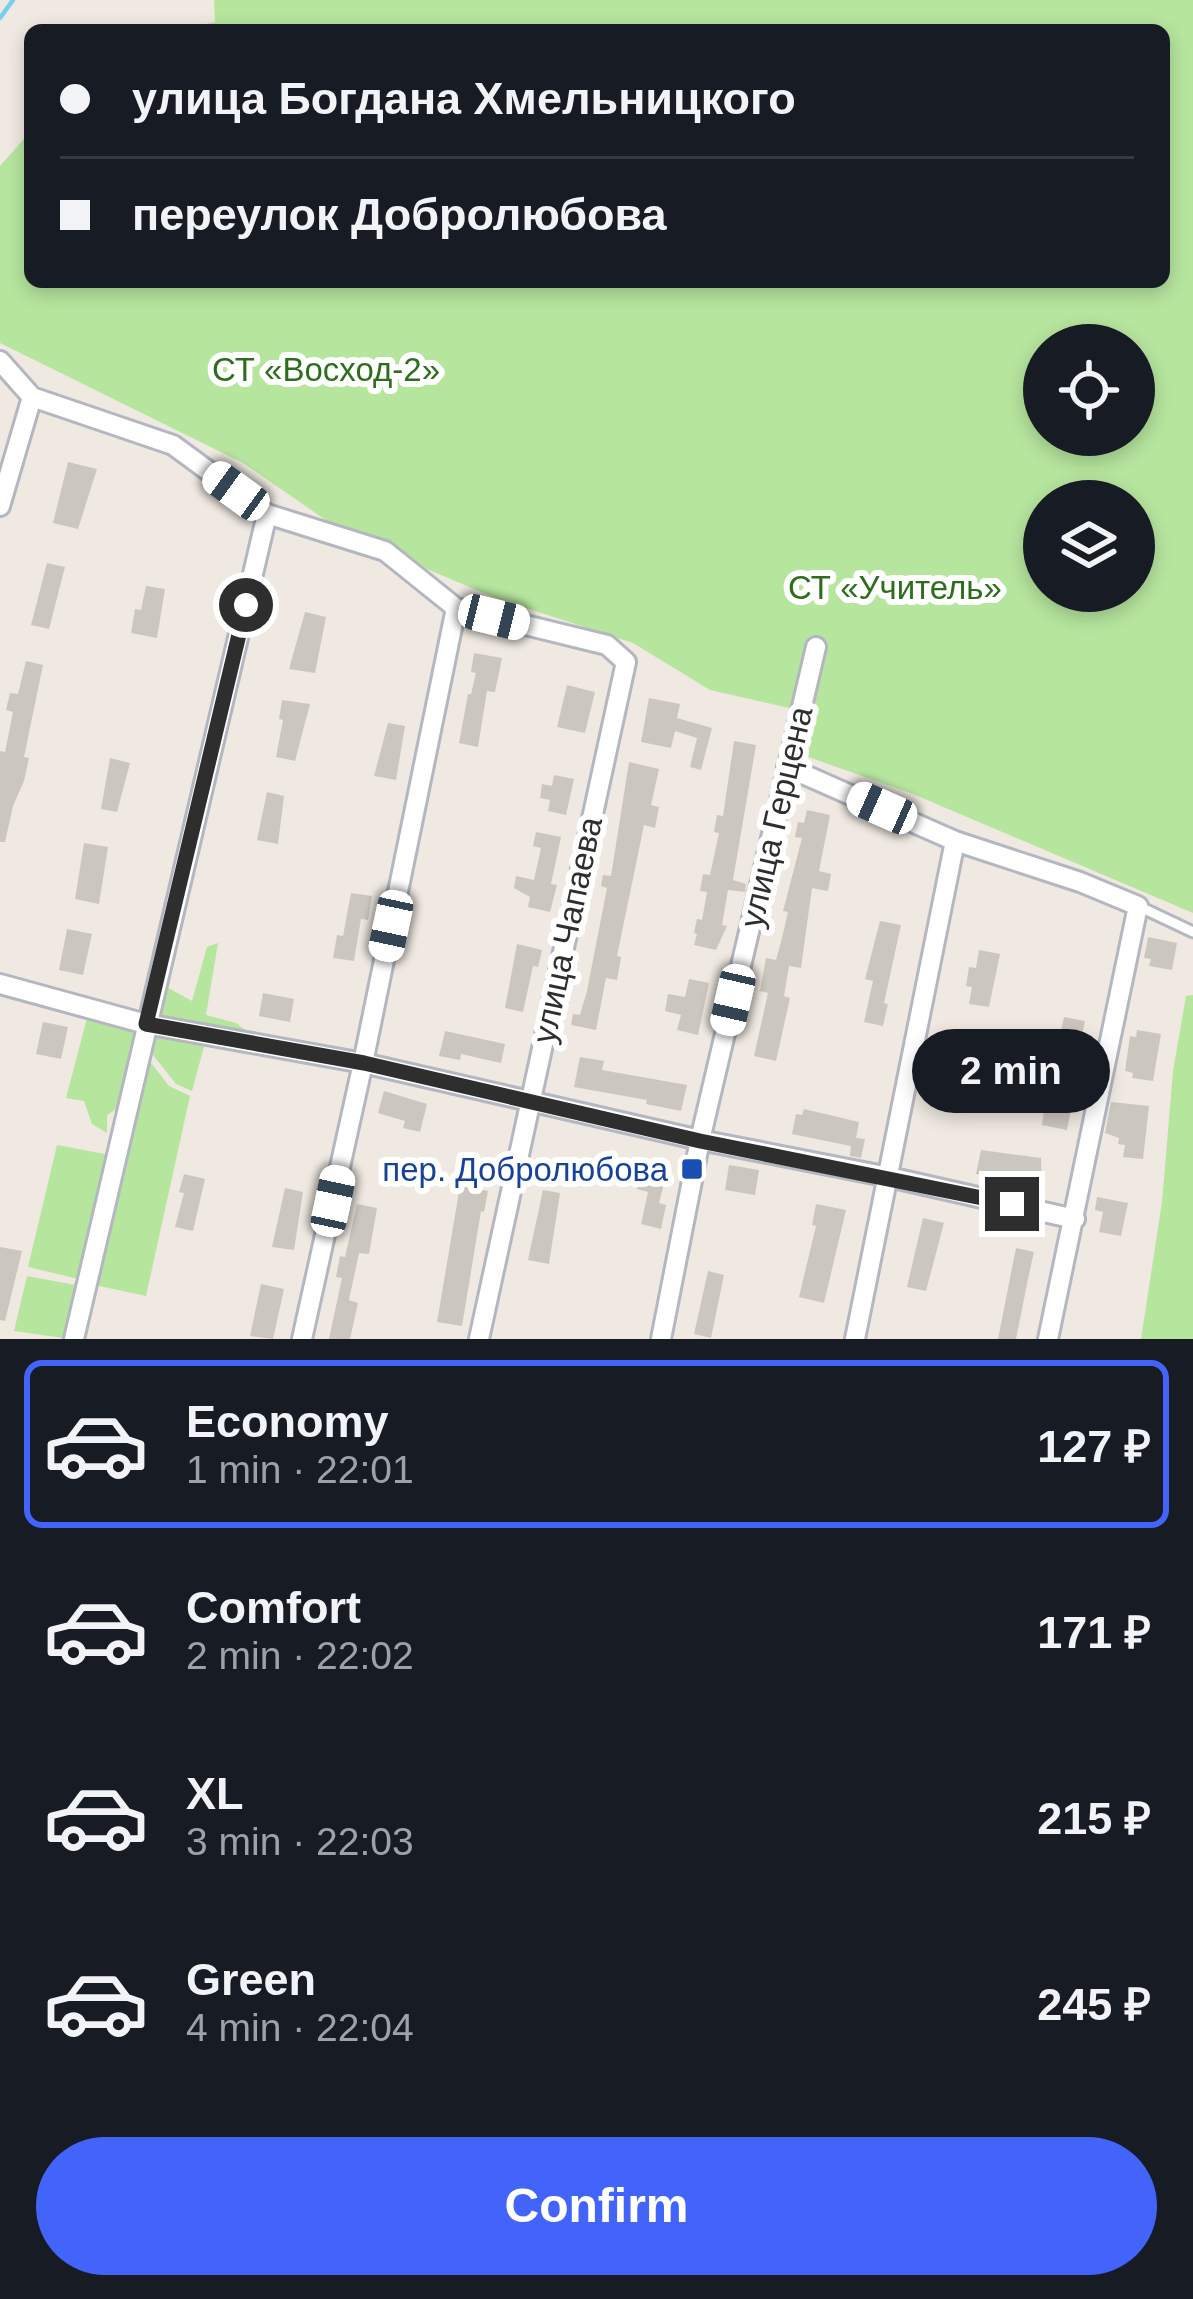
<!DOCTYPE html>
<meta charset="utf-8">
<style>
body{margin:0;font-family:Arial,sans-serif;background:#20242c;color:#f1f3f6;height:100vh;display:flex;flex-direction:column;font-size:45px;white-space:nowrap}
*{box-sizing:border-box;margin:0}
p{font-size:39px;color:#9ea1a6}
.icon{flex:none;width:66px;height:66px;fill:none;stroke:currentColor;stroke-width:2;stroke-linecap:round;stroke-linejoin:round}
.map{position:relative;height:1339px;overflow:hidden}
.details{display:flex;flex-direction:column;background:#171b24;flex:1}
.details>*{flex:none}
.banner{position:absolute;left:24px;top:24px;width:1146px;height:264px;border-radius:18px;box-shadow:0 6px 18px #0003;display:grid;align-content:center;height:264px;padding:0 36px;background:#171b24}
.fabs{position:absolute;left:1023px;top:324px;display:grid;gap:24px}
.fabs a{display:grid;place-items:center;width:132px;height:132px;border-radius:50%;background:#171b24;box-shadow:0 6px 18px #0003;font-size:60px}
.end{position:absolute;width:54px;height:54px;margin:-27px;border:15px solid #2e2e2e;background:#fff;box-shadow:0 0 0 6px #fff}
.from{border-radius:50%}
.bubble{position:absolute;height:84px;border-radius:42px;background:#171b24;box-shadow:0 6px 18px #0003;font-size:39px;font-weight:800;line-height:84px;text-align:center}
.car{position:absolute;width:36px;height:72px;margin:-36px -18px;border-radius:15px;box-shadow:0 0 9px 3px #0007;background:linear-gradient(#fff 24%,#345 0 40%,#fff 0 76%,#345 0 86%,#fff 0)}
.banner b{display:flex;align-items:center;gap:42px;height:114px;font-size:45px}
.banner b+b{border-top:3px solid #363941}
.banner i{width:30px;height:30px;background:#f1f3f6}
ul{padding:21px 0 0;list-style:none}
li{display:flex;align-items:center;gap:36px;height:168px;margin:0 24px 18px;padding:0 12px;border:6px solid transparent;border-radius:18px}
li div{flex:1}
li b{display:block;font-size:45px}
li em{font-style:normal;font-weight:800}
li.on{border-color:#4264fb}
li>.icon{width:108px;height:108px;stroke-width:1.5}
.primary-button{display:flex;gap:24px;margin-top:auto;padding:24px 36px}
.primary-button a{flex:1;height:138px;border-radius:72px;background:#4264fb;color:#fff;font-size:48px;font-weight:800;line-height:138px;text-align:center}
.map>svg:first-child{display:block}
.green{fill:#b6e59e;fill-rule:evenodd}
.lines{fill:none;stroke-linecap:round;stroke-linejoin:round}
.stream{stroke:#75cff0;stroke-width:4.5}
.building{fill:#cbc7bf}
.service-casing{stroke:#b4b7c1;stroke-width:15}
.minor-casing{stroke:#b4b7c1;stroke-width:24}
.service{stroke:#fff;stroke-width:9}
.minor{stroke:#fff;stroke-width:18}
.route{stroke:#2e2e2e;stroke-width:15}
.transit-dot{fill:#1a4fb4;stroke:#fff;stroke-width:4.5}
.labels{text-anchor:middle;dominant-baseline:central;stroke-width:12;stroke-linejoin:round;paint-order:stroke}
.park-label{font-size:33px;fill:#2c6e1b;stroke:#fff}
.street-label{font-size:33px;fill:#2e2e2e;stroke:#fff}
.transit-label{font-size:33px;fill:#164399;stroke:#fff;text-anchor:end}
</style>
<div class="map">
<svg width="1193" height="1339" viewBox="0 0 1193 1339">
<rect width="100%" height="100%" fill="#efe9e1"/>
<!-- green -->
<path class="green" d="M 214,0 L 1193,0 L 1193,913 L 913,794 L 800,754 L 811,713 L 710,690 L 633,643 L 493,597 L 349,536 L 243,463 L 0,343 L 0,166 L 30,132 L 30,282 L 1164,282 L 1164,30 L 177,30 L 215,22 ZM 1044,345 L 1134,345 L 1134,435 L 1044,435 ZM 1044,501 L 1134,501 L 1134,591 L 1044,591 Z
M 218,943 L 206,1015 L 236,1023 L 246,1031 L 240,1038 L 151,1020 L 163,985 L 192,1001 L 207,947 Z
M 1193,995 L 1193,1339 L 1141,1339 L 1162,1202 L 1173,1071 L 1186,996 Z
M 87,1018 L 139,1029 L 123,1105 L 107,1115 L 107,1133 L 92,1124 L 84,1101 L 66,1098 Z
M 168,1035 L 205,1043 L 192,1091 L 176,1084 L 150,1051 L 155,1039 Z
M 148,1059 L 169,1086 L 190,1096 L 146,1296 L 90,1284 Z
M 57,1145 L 110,1155 L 83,1280 L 28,1267 Z
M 27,1276 L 81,1286 L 70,1339 L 14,1331 Z"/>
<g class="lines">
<!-- stream -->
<path class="stream" d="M 0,18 L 13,0"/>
</g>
<!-- building -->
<path class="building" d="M 68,462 L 97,469 L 78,529 L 53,523 Z
M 47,563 L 65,567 L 49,629 L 31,625 Z
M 146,586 L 165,589 L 157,638 L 131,633 L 135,609 L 141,610 Z
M 305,612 L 326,617 L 315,673 L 289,669 Z
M 474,653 L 502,658 L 495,692 L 487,691 L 478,747 L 459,743 L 468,694 L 471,694 L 476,673 L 471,672 Z
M 26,661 L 43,665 L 24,757 L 29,758 L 24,781 L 13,806 L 5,842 L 0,842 L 0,751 L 5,752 L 13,712 L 6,710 L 10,693 L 18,694 Z
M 567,685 L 595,692 L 585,733 L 557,727 Z
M 649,698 L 680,704 L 677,718 L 712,728 L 701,770 L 690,767 L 697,738 L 675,731 L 671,748 L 641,742 Z
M 282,700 L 310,704 L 295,761 L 276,757 L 283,720 L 279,719 Z
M 388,723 L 405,726 L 396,780 L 374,776 Z
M 734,741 L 756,745 L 733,880 L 746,884 L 745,892 L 728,890 L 722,925 L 727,926 L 716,950 L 694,945 L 697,934 L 694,933 L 697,919 L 702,920 L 707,892 L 700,891 L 703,874 L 710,875 L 719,833 L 714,832 L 717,815 L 723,816 Z
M 110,758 L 130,763 L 117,812 L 101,809 Z
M 629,762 L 659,769 L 651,805 L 659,807 L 655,828 L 644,825 L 617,956 L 621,957 L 617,980 L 606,978 L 596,1030 L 571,1025 L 573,1014 L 580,1015 L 587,991 L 607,888 L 601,886 L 603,875 L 611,876 Z
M 554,775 L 574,779 L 566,815 L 548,811 L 550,800 L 540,798 L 542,784 L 552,786 Z
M 267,792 L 284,796 L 278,844 L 257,840 Z
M 807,810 L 830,815 L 819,871 L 831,874 L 828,891 L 812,888 L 801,968 L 789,966 L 784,996 L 790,998 L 776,1061 L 754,1056 L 768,993 L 760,991 L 766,958 L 776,960 L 781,942 L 788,912 L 783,911 L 802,838 L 795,837 L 798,822 L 804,823 Z
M 536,832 L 561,837 L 551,884 L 557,885 L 550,912 L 528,907 L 530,897 L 514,888 L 516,876 L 534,880 L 541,848 L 533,846 Z
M 84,843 L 108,847 L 99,904 L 75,899 Z
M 351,893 L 372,896 L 368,920 L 361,919 L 354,961 L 333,958 L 337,935 L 343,936 Z
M 880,921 L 901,925 L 884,1003 L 888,1004 L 883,1026 L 864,1022 L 873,981 L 865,979 Z
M 67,929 L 92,934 L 83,975 L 59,970 Z
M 1148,937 L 1177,943 L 1172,970 L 1149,966 L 1151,959 L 1144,958 Z
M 517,944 L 542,950 L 538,967 L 533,966 L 523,1012 L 505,1008 Z
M 979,950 L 1000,954 L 989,1007 L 969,1004 L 972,987 L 966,986 L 969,967 L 976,968 Z
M 689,979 L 709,983 L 698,1035 L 677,1030 L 681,1015 L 665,1011 L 668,994 L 685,997 Z
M 263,993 L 294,999 L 290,1022 L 259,1016 Z
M 1064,1017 L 1085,1021 L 1080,1045 L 1075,1044 L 1065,1098 L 1073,1100 L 1067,1130 L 1042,1125 L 1052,1052 L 1056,1053 Z
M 43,1022 L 68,1027 L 61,1059 L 36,1054 Z
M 1137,1030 L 1161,1034 L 1153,1081 L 1132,1078 L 1133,1073 L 1125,1071 L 1130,1036 L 1136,1037 Z
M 445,1031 L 505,1044 L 501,1063 L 461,1054 L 460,1060 L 439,1056 Z
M 962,1038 L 976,1041 L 969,1076 L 981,1078 L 975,1102 L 949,1096 Z
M 580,1057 L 604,1061 L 602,1070 L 687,1085 L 681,1111 L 646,1104 L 647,1100 L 574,1087 Z
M 384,1091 L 427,1104 L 420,1132 L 403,1128 L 405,1121 L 378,1113 Z
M 1111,1102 L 1149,1106 L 1143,1159 L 1123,1157 L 1125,1145 L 1118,1144 L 1119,1138 L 1105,1133 Z
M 804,1109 L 859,1122 L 856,1138 L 865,1139 L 861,1158 L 850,1156 L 851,1146 L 792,1134 L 796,1114 L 802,1115 Z
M 981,1150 L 1041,1158 L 1042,1184 L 976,1174 Z
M 643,1162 L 668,1168 L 659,1203 L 666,1205 L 661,1229 L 641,1224 L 648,1192 L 637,1189 Z
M 729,1165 L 759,1170 L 755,1195 L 725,1190 Z
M 184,1174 L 205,1179 L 193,1231 L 175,1227 L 184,1193 L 179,1192 Z
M 460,1186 L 488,1191 L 484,1212 L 481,1211 L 462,1326 L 437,1322 Z
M 285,1188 L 303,1192 L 294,1250 L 272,1247 Z
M 543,1190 L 560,1193 L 549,1264 L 528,1260 Z
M 1097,1197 L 1128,1203 L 1121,1236 L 1099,1232 L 1103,1212 L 1095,1210 Z
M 357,1204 L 377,1208 L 369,1254 L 359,1253 L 349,1300 L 358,1303 L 350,1339 L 329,1339 L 342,1278 L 336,1277 L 340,1256 L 345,1257 Z
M 816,1204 L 846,1210 L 824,1303 L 799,1297 L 816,1226 L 812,1225 Z
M 923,1218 L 944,1223 L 926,1291 L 907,1287 Z
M 0,1247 L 22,1251 L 5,1321 L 0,1320 Z
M 1016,1248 L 1034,1252 L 1029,1274 L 1016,1339 L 998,1339 Z
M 708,1271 L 724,1275 L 711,1338 L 694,1334 Z
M 261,1284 L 284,1289 L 273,1339 L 250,1336 Z"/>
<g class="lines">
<defs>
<path id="service" d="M 1138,906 L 1193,932"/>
<path id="minor" d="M 0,361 L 32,397 L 173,445 L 267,514 L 385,551 L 456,608 L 607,645 L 626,662 L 479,1339
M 0,506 L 32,397
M 787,767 L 955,841 L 1080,882 L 1138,906 L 1048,1339
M 0,984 L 146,1024 L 363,1063 L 700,1140 L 889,1177 L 1075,1219
M 74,1339 L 267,514
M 302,1339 L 363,1063 L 456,608
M 661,1339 L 700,1140 L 816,647
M 855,1339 L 955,841"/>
</defs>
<!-- service casing -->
<use href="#service" class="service-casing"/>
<!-- minor casing -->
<use href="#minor" class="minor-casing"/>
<!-- service -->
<use href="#service" class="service"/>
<!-- minor -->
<use href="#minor" class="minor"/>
</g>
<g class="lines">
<!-- route -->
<path class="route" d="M 246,605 L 146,1024 L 364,1063 L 700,1141 L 1012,1204"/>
</g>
<!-- markers -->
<rect class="transit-dot" x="680" y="1157" width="24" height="24" rx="6"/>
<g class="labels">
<!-- park labels -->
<g class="park-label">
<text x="326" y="369">СТ «Восход-2»</text>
<text x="895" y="587">СТ «Учитель»</text>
</g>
<!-- street labels -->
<g class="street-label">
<text transform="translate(776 817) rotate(-77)">улица Герцена</text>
<text transform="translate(567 930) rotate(-78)">улица Чапаева</text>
</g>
<!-- transit labels -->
<g class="transit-label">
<text x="668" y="1169">пер. Добролюбова</text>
</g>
</g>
</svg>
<div class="fabs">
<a><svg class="icon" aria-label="locate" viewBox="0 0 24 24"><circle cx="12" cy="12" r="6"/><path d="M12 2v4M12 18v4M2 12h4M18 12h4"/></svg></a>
<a><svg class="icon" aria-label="layers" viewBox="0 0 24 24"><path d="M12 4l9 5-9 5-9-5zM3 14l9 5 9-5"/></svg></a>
</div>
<i class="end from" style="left:246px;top:605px"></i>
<i class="end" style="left:1012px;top:1204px"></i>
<div class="bubble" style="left:912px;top:1029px;width:198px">2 min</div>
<i class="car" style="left:236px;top:491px;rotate:306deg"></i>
<i class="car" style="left:494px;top:617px;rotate:104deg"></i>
<i class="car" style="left:882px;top:808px;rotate:294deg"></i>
<i class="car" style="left:391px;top:926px;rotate:192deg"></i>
<i class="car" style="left:733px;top:1000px;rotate:193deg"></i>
<i class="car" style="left:333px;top:1201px;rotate:12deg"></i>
<div class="banner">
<b><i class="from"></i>улица Богдана Хмельницкого</b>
<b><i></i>переулок Добролюбова</b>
</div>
</div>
<section class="details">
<ul>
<li class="on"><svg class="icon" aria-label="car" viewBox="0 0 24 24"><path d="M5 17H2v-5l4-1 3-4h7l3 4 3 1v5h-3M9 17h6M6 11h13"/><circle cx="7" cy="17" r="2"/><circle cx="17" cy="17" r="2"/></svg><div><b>Economy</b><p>1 min · 22:01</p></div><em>127 ₽</em></li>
<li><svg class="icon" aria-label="car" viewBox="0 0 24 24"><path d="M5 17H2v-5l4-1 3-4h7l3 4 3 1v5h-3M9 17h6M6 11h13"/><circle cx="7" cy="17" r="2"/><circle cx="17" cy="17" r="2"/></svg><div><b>Comfort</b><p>2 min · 22:02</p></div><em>171 ₽</em></li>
<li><svg class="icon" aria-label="car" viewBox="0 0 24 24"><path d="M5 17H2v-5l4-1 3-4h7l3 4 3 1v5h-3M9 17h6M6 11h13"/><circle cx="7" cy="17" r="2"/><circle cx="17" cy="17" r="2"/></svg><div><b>XL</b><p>3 min · 22:03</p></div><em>215 ₽</em></li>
<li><svg class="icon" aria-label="car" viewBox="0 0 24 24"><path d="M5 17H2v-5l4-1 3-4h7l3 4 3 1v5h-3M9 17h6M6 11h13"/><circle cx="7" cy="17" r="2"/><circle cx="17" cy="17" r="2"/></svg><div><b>Green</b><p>4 min · 22:04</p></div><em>245 ₽</em></li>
</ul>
<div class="primary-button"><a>Confirm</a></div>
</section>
